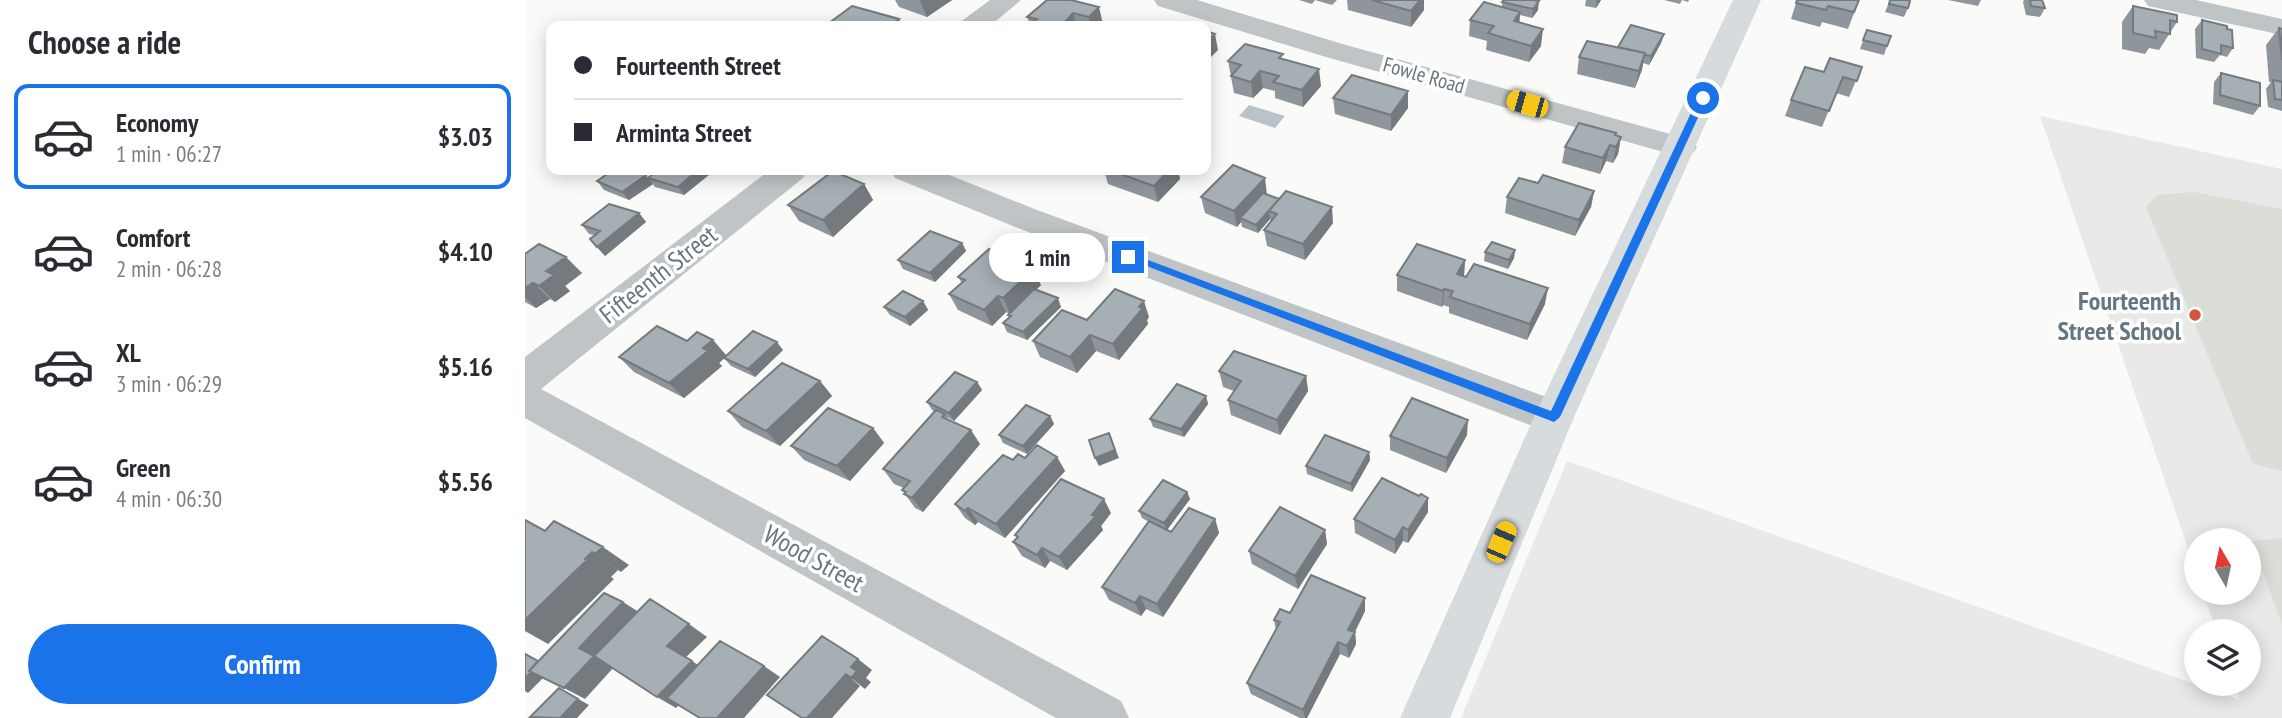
<!DOCTYPE html>
<meta charset="utf-8">
<style>
body{margin:0;font-family:"PT Sans Narrow",sans-serif;background:#f2f2f3;color:#2b2b33;height:100vh;display:flex;flex-direction:column;font-size:26px;white-space:nowrap}
*{box-sizing:border-box;margin:0}
p{font-size:23px;color:#7c7c81}
.icon{flex:none;width:38px;height:38px;fill:none;stroke:currentColor;stroke-width:2;stroke-linecap:round;stroke-linejoin:round}
.map{position:relative;flex:1;overflow:hidden}
.sheet{display:flex;flex-direction:column;background:#fff;width:525px}
.sheet>*{flex:none}
.banner{position:absolute;left:21px;top:21px;width:665px;height:154px;border-radius:14px;box-shadow:0 4px 18px #0003;display:grid;align-content:center;height:154px;padding:0 28px;background:#fff}
.needle{width:46px;rotate:351deg}
.controls{position:absolute;left:1659px;top:528px;display:grid;gap:14px}
.controls a{display:grid;place-items:center;width:77px;height:77px;border-radius:50%;background:#fff;box-shadow:0 4px 18px #0003;font-size:35px}
.end{position:absolute;width:32px;height:32px;margin:-16px;border:9px solid #1a73e8;background:#fff;box-shadow:0 0 0 4px #fff}
.from{border-radius:50%}
.bubble{position:absolute;height:49px;border-radius:24px;background:#fff;box-shadow:0 4px 18px #0003;font-size:23px;font-weight:700;line-height:49px;text-align:center}
.car{position:absolute;width:21px;height:42px;margin:-21px -10px;border-radius:9px;box-shadow:0 0 5px 2px #0007;background:linear-gradient(#f5c518 24%,#345 0 40%,#f5c518 0 76%,#345 0 86%,#f5c518 0)}
.banner b{display:flex;align-items:center;gap:24px;height:66px;font-size:26px}
.banner b+b{border-top:2px solid #e1e1e2}
.banner i{width:18px;height:18px;background:#2b2b33}
ul{padding:0;list-style:none}
li{display:flex;align-items:center;gap:21px;height:105px;margin:0 14px 10px;padding:0 14px;border:4px solid transparent;border-radius:14px}
li div{flex:1}
li b{display:block;font-size:26px}
li em{font-style:normal;font-weight:700}
li.on{border-color:#1a73e8}
li>.icon{width:63px;height:63px;stroke-width:1.5}
h2{padding:0 28px;font-size:32px;line-height:84px}
.button{display:flex;gap:14px;margin-top:auto;padding:14px 28px}
.button a{flex:1;height:80px;border-radius:42px;background:#1a73e8;color:#fff;font-size:28px;font-weight:700;line-height:80px;text-align:center}
main{display:flex;flex:1;min-height:0}
.map>svg:first-child{display:block}
.built{fill:#e8e9e8}
.green{fill:#daded7}
.water{fill:#b8c4c8}
.lines{fill:none;stroke-linecap:round;stroke-linejoin:round}
.street{fill:#bfc4c7;fill-rule:evenodd}
.secondary{fill:#d6dcde;fill-rule:evenodd}
.wall{fill:#8f969b}
.shaded-wall{fill:#747a7e}
.building{fill:#a6afb4;stroke:#747a7e;stroke-width:2}
.route{fill:#1a73e8}
.poi-dot{fill:#d5563c;stroke:#fff;stroke-width:2.5}
.labels{text-anchor:middle;dominant-baseline:central;stroke-width:7;stroke-linejoin:round;paint-order:stroke}
.far-street-label{font-size:21px;fill:#667780;stroke:#fff}
.street-label{font-size:26px;fill:#667780;stroke:#fff}
.poi-label{font-size:26px;font-weight:bold;fill:#667780;stroke:#fff;text-anchor:end}
</style>
<main>
<section class="sheet">
<h2>Choose a ride</h2>
<ul>
<li class="on"><svg class="icon" aria-label="car" viewBox="0 0 24 24"><path d="M5 17H2v-5l4-1 3-4h7l3 4 3 1v5h-3M9 17h6M6 11h13"/><circle cx="7" cy="17" r="2"/><circle cx="17" cy="17" r="2"/></svg><div><b>Economy</b><p>1 min · 06:27</p></div><em>$3.03</em></li>
<li><svg class="icon" aria-label="car" viewBox="0 0 24 24"><path d="M5 17H2v-5l4-1 3-4h7l3 4 3 1v5h-3M9 17h6M6 11h13"/><circle cx="7" cy="17" r="2"/><circle cx="17" cy="17" r="2"/></svg><div><b>Comfort</b><p>2 min · 06:28</p></div><em>$4.10</em></li>
<li><svg class="icon" aria-label="car" viewBox="0 0 24 24"><path d="M5 17H2v-5l4-1 3-4h7l3 4 3 1v5h-3M9 17h6M6 11h13"/><circle cx="7" cy="17" r="2"/><circle cx="17" cy="17" r="2"/></svg><div><b>XL</b><p>3 min · 06:29</p></div><em>$5.16</em></li>
<li><svg class="icon" aria-label="car" viewBox="0 0 24 24"><path d="M5 17H2v-5l4-1 3-4h7l3 4 3 1v5h-3M9 17h6M6 11h13"/><circle cx="7" cy="17" r="2"/><circle cx="17" cy="17" r="2"/></svg><div><b>Green</b><p>4 min · 06:30</p></div><em>$5.56</em></li>
</ul>
<div class="button"><a>Confirm</a></div>
</section>
<div class="map">
<svg width="1757" height="718" viewBox="0 0 1757 718">
<rect width="100%" height="100%" fill="#fafaf8"/>
<!-- built -->
<path class="built" d="M 1515,116 L 1757,169 L 1757,718 L 936,718 L 1042,461 L 1715,700 L 1710,684 L 1724,684 L 1724,632 L 1692,632 L 1678,593 L 1724,593 L 1724,541 L 1671,541 L 1671,572 Z"/>
<!-- green -->
<path class="green" d="M 1669,192 L 1757,209 L 1757,471 L 1728,464 L 1621,207 L 1632,195 Z
M 1757,538 L 1757,625 L 1727,541 Z"/>
<!-- water -->
<path class="water" d="M 724,105 L 760,116 L 750,128 L 714,116 Z"/>
<g class="lines">
<!-- street -->
<path class="street" d="M 465,0 L 496,0 L 465,26 L 434,26 L 438,20 Z
M 629,0 L 672,0 L 821,45 L 1167,140 L 1172,147 L 1167,154 L 1156,157 L 801,57 L 633,6 Z
M 1619,0 L 1671,0 L 1757,19 L 1757,35 L 1623,6 Z
M 245,170 L 282,170 L 278,178 L 16,389 L 596,701 L 604,718 L 531,718 L 0,418 L 0,357 Z
M 366,170 L 412,170 L 512,210 L 1043,405 L 1049,417 L 1043,429 L 1029,434 L 1015,429 L 488,226 L 370,178 Z"/>
<!-- secondary -->
<path class="secondary" d="M 1208,0 L 1236,0 L 1049,417 L 925,718 L 875,718 L 1009,417 Z"/>
</g>
<!-- wall -->
<path class="wall" d="M 370,0 L 427,0 L 402,17 L 374,7 Z
M 546,0 L 578,24 L 576,26 L 504,26 L 505,25 L 502,17 Z
M 774,0 L 812,0 L 807,5 L 790,0 L 787,4 Z
M 822,0 L 899,0 L 899,10 L 886,27 L 823,10 Z
M 1061,0 L 1076,0 L 1071,8 L 1060,6 Z
M 1139,0 L 1164,0 L 1163,2 L 1157,0 L 1155,4 Z
M 1272,0 L 1334,0 L 1323,29 L 1297,22 L 1295,27 L 1266,19 Z
M 1365,0 L 1383,8 L 1379,17 L 1360,12 Z
M 1423,0 L 1456,0 L 1453,6 Z
M 1499,0 L 1517,0 L 1520,8 L 1515,17 L 1501,15 L 1498,2 Z
M 977,2 L 1013,10 L 1007,18 L 995,15 L 994,23 L 1016,46 L 1004,62 L 961,50 L 962,41 L 944,36 L 945,20 L 977,7 Z
M 1608,6 L 1652,22 L 1634,50 L 1624,48 L 1620,54 L 1597,49 L 1597,22 Z
M 1677,20 L 1702,29 L 1708,48 L 1702,57 L 1695,55 L 1689,62 L 1671,58 L 1670,29 Z
M 1754,28 L 1757,29 L 1757,111 L 1743,107 L 1741,89 L 1746,82 L 1744,82 L 1741,45 Z
M 1342,30 L 1362,46 L 1359,55 L 1335,49 Z
M 1139,34 L 1136,43 L 1124,65 L 1118,63 L 1110,88 L 1052,74 L 1054,57 L 1093,47 Z
M 758,59 L 796,86 L 778,107 L 750,98 L 750,91 L 738,88 L 728,98 L 709,93 L 703,61 Z
M 1337,67 L 1324,97 L 1311,93 L 1297,127 L 1260,116 L 1266,100 L 1299,72 Z
M 1696,73 L 1735,106 L 1728,115 L 1688,104 L 1689,82 Z
M 883,91 L 883,108 L 866,131 L 810,114 L 808,98 Z
M 1090,135 L 1096,137 L 1093,154 L 1088,163 L 1081,161 L 1075,174 L 1037,163 L 1040,147 Z
M 133,170 L 190,170 L 159,195 L 130,187 L 128,184 L 104,200 L 79,190 L 72,181 L 123,178 Z
M 579,170 L 653,170 L 655,179 L 633,202 L 583,184 Z
M 1013,183 L 1069,191 L 1066,207 L 1050,236 L 980,213 L 982,197 Z
M 339,184 L 348,200 L 308,237 L 274,221 L 263,205 Z
M 742,195 L 808,223 L 780,260 L 742,246 L 739,230 L 746,221 L 745,219 L 733,233 L 717,227 L 716,222 L 712,227 L 680,213 L 676,197 Z
M 114,213 L 121,222 L 80,256 L 65,239 L 70,235 L 64,234 L 57,225 Z
M 437,243 L 441,251 L 410,282 L 378,269 L 373,260 Z
M 990,250 L 989,258 L 983,269 L 959,261 L 960,252 Z
M 0,254 L 57,273 L 40,286 L 45,291 L 30,302 L 25,299 L 11,308 L 0,302 Z
M 940,260 L 939,276 L 1020,304 L 1002,340 L 924,313 L 924,307 L 918,305 L 917,307 L 872,291 L 872,275 Z
M 433,277 L 516,285 L 511,290 L 536,307 L 502,340 L 482,332 L 478,323 L 484,317 L 483,315 L 484,314 L 481,312 L 467,326 L 433,310 L 424,294 L 437,283 Z
M 398,301 L 403,310 L 385,326 L 365,315 L 359,307 Z
M 624,317 L 622,320 L 623,324 L 594,360 L 571,351 L 552,373 L 515,357 L 508,341 L 562,320 Z
M 188,340 L 201,356 L 258,350 L 230,377 L 206,366 L 199,358 L 194,363 L 197,366 L 159,398 L 109,372 L 94,357 L 162,341 Z
M 694,371 L 781,376 L 783,391 L 755,435 L 706,415 L 703,400 L 709,391 L 698,387 Z
M 295,381 L 307,396 L 255,446 L 217,427 L 203,411 Z
M 452,382 L 457,390 L 429,421 L 422,417 L 424,420 L 455,444 L 398,512 L 390,508 L 377,490 L 379,488 L 369,484 L 358,469 L 409,411 L 407,410 L 402,402 Z
M 681,396 L 683,404 L 659,437 L 628,427 L 625,419 Z
M 525,416 L 529,424 L 502,454 L 478,443 L 474,435 Z
M 348,428 L 359,443 L 325,481 L 279,460 L 266,446 Z
M 942,435 L 921,473 L 865,450 L 865,436 Z
M 844,452 L 845,460 L 827,492 L 782,474 L 781,466 Z
M 532,457 L 540,471 L 480,538 L 453,522 L 450,525 L 440,518 L 430,504 L 500,458 Z
M 662,492 L 665,499 L 642,530 L 646,532 L 690,519 L 694,533 L 638,617 L 621,609 L 616,616 L 584,600 L 577,587 L 624,522 L 617,518 L 614,511 Z
M 894,496 L 903,498 L 903,512 L 883,543 L 878,541 L 870,554 L 830,533 L 829,519 Z
M 586,513 L 576,526 L 578,530 L 542,570 L 525,561 L 520,568 L 497,556 L 488,542 L 492,538 L 490,535 Z
M 800,530 L 802,544 L 773,589 L 727,564 L 724,551 Z
M 840,598 L 840,611 L 830,632 L 831,644 L 824,658 L 815,654 L 782,718 L 775,718 L 726,694 L 722,683 L 751,630 L 749,620 L 765,613 Z"/>
<!-- shaded-wall -->
<path class="shaded-wall" d="M 396,0 L 427,0 L 402,17 L 395,1 Z
M 895,0 L 899,0 L 899,10 L 886,27 L 886,11 Z
M 1072,0 L 1076,0 L 1071,8 Z
M 1014,1 L 1013,10 L 1007,18 L 1008,9 Z
M 574,7 L 578,24 L 576,26 L 566,26 L 564,17 Z
M 995,12 L 994,28 L 989,21 Z
M 548,13 L 552,26 L 536,26 Z
M 374,19 L 378,26 L 364,26 Z
M 1018,29 L 1016,46 L 1004,62 L 1006,46 Z
M 690,34 L 693,50 L 681,62 L 681,42 Z
M 1139,34 L 1136,43 L 1124,65 L 1126,56 Z
M 1120,53 L 1117,70 L 1110,88 L 1114,71 Z
M 794,69 L 796,86 L 778,107 L 777,90 Z
M 735,71 L 738,88 L 728,98 L 726,82 Z
M 883,91 L 883,108 L 866,131 L 866,115 Z
M 1096,137 L 1093,154 L 1088,163 L 1091,147 Z
M 1085,145 L 1081,161 L 1075,174 L 1078,158 Z
M 173,170 L 190,170 L 159,195 L 153,187 Z
M 644,170 L 653,170 L 655,179 L 633,202 L 629,186 Z
M 121,175 L 128,184 L 104,200 L 97,192 Z
M 740,178 L 742,195 L 715,218 L 716,222 L 712,227 L 709,211 Z
M 339,184 L 348,200 L 308,237 L 298,220 Z
M 1069,191 L 1066,207 L 1050,236 L 1054,220 Z
M 754,199 L 744,211 L 745,219 L 733,233 L 731,225 Z
M 807,207 L 808,223 L 780,260 L 778,244 Z
M 114,213 L 121,222 L 80,256 L 72,247 Z
M 437,243 L 441,251 L 410,282 L 405,273 Z
M 990,250 L 989,258 L 983,269 L 984,260 Z
M 41,257 L 57,273 L 40,286 L 45,291 L 30,302 L 14,286 L 21,271 Z
M 940,260 L 939,276 L 932,274 Z
M 509,269 L 516,285 L 485,314 L 478,298 Z
M 8,283 L 25,299 L 11,308 L 0,297 L 0,288 Z
M 1023,288 L 1020,304 L 1002,340 L 1005,324 Z
M 919,289 L 918,305 L 917,307 L 918,291 Z
M 473,296 L 481,312 L 467,326 L 459,310 Z
M 533,298 L 536,307 L 502,340 L 498,332 Z
M 398,301 L 403,310 L 385,326 L 380,317 Z
M 619,301 L 624,317 L 622,320 L 623,324 L 594,360 L 588,344 Z
M 565,335 L 571,351 L 552,373 L 545,357 Z
M 188,340 L 202,356 L 194,363 L 197,366 L 159,398 L 144,383 L 178,348 Z
M 252,342 L 258,350 L 230,377 L 223,369 Z
M 781,376 L 783,391 L 755,435 L 752,420 Z
M 295,381 L 307,396 L 255,446 L 241,431 Z
M 452,382 L 457,390 L 429,421 L 424,413 Z
M 681,396 L 683,404 L 659,437 L 656,429 Z
M 525,416 L 529,424 L 502,454 L 498,446 Z
M 943,420 L 942,435 L 921,473 L 922,458 Z
M 348,428 L 359,443 L 325,481 L 312,466 Z
M 446,430 L 455,444 L 398,512 L 387,498 Z
M 584,433 L 594,458 L 574,466 L 570,458 Z
M 844,452 L 845,460 L 827,492 L 826,484 Z
M 532,457 L 540,471 L 480,538 L 471,524 Z
M 662,492 L 665,499 L 642,530 L 639,523 Z
M 903,498 L 903,512 L 883,543 L 883,530 Z
M 579,499 L 586,513 L 576,526 L 578,530 L 542,570 L 534,557 Z
M 443,508 L 453,522 L 450,525 L 440,511 Z
M 690,519 L 694,533 L 638,617 L 632,604 Z
M 878,527 L 878,541 L 870,554 L 870,540 Z
M 800,530 L 802,544 L 773,589 L 770,576 Z
M 78,547 L 104,565 L 96,572 L 70,554 Z
M 517,548 L 525,561 L 520,568 L 512,555 Z
M 67,552 L 93,570 L 86,577 L 89,579 L 23,644 L 0,631 L 0,620 Z
M 615,596 L 621,609 L 616,616 L 610,603 Z
M 840,598 L 840,611 L 827,637 L 830,632 L 831,644 L 824,658 L 822,646 L 823,630 Z
M 98,602 L 117,614 L 89,667 L 60,699 L 39,688 L 54,648 Z
M 164,624 L 182,637 L 160,658 L 142,646 Z
M 813,642 L 815,654 L 782,718 L 780,718 L 778,710 Z
M 333,659 L 347,670 L 341,678 L 346,682 L 340,689 L 326,678 L 326,667 Z
M 167,661 L 185,673 L 151,708 L 132,697 Z
M 239,666 L 255,677 L 219,718 L 192,718 Z
M 6,672 L 18,678 L 3,693 L 0,691 L 0,678 Z
M 321,674 L 335,686 L 307,718 L 282,718 Z
M 34,688 L 64,705 L 52,718 L 35,718 Z"/>
<!-- building -->
<path class="building" d="M 522,0 L 546,0 L 574,7 L 564,17 L 548,13 L 536,26 L 504,26 L 512,19 L 502,17 Z
M 847,0 L 895,0 L 886,11 Z
M 979,0 L 1008,0 L 1014,1 L 1008,9 L 977,2 Z
M 1272,0 L 1334,0 L 1329,12 L 1303,6 L 1301,10 L 1271,3 Z
M 1365,0 L 1383,0 L 1385,1 L 1383,8 L 1364,4 Z
M 1505,0 L 1517,0 L 1520,8 L 1506,6 Z
M 959,2 L 995,12 L 989,21 L 1018,29 L 1006,46 L 963,33 L 969,26 L 945,20 Z
M 327,6 L 374,19 L 364,26 L 300,26 Z
M 1608,6 L 1652,15 L 1652,22 L 1645,20 L 1645,34 L 1630,31 L 1631,38 L 1608,33 Z
M 1677,20 L 1702,26 L 1702,29 L 1707,30 L 1708,48 L 1696,45 L 1696,54 L 1677,49 Z
M 655,22 L 667,26 L 651,26 Z
M 1106,25 L 1139,34 L 1126,56 L 1120,55 L 1120,53 L 1093,47 Z
M 1754,28 L 1757,29 L 1757,60 Z
M 1342,30 L 1366,36 L 1362,46 L 1338,40 Z
M 681,31 L 690,34 L 681,42 Z
M 1062,41 L 1120,53 L 1114,71 L 1054,57 Z
M 720,44 L 758,54 L 754,58 L 794,69 L 777,90 L 748,82 L 754,76 L 735,71 L 726,82 L 706,76 L 716,65 L 703,61 Z
M 1305,58 L 1337,67 L 1332,81 L 1318,77 L 1304,111 L 1266,100 L 1280,67 L 1299,72 Z
M 1696,73 L 1735,83 L 1735,106 L 1695,95 Z
M 827,75 L 883,91 L 866,115 L 808,98 Z
M 1748,80 L 1757,82 L 1757,100 L 1750,99 Z
M 1054,123 L 1091,133 L 1090,135 L 1096,137 L 1091,147 L 1085,145 L 1078,158 L 1040,147 Z
M 708,165 L 740,178 L 709,211 L 676,197 Z
M 88,170 L 108,170 L 121,175 L 97,192 L 72,181 Z
M 133,170 L 173,170 L 153,187 L 123,178 Z
M 584,170 L 644,170 L 629,186 Z
M 308,171 L 339,184 L 298,220 L 263,205 Z
M 1018,175 L 1069,191 L 1054,220 L 982,197 L 994,178 L 1013,183 Z
M 761,191 L 807,207 L 778,244 L 739,230 L 752,214 L 744,211 Z
M 738,193 L 754,199 L 731,225 L 715,218 Z
M 84,204 L 114,213 L 72,247 L 65,239 L 75,231 L 57,225 Z
M 405,231 L 437,243 L 405,273 L 373,260 Z
M 967,242 L 990,250 L 984,260 L 960,252 Z
M 14,244 L 41,257 L 21,271 L 29,275 L 14,286 L 8,283 L 0,288 L 0,254 Z
M 892,244 L 940,260 L 932,274 L 941,277 L 949,264 L 1023,288 L 1005,324 L 925,297 L 928,291 L 919,289 L 918,291 L 872,275 Z
M 464,249 L 509,269 L 478,298 L 473,296 L 459,310 L 424,294 L 440,280 L 433,277 Z
M 509,289 L 533,298 L 498,332 L 478,323 L 486,316 L 483,315 Z
M 590,289 L 619,301 L 614,307 L 618,308 L 588,344 L 565,335 L 545,357 L 508,341 L 537,310 L 562,320 Z
M 378,291 L 398,301 L 380,317 L 359,307 Z
M 132,326 L 162,341 L 172,332 L 188,340 L 178,348 L 183,351 L 144,383 L 94,357 Z
M 228,331 L 252,342 L 223,369 L 199,358 Z
M 709,351 L 781,376 L 752,420 L 703,400 L 716,381 L 694,371 Z
M 257,363 L 295,381 L 241,431 L 203,411 Z
M 430,372 L 452,382 L 424,413 L 402,402 Z
M 652,384 L 681,396 L 656,429 L 625,419 Z
M 887,398 L 943,420 L 922,458 L 865,436 Z
M 501,405 L 525,416 L 498,446 L 474,435 Z
M 303,408 L 348,428 L 312,466 L 266,446 Z
M 411,410 L 420,414 L 417,417 L 446,430 L 387,498 L 379,494 L 381,492 L 377,490 L 385,481 L 358,469 Z
M 584,433 L 590,450 L 570,458 L 564,440 Z
M 800,435 L 844,452 L 826,484 L 781,466 Z
M 512,445 L 532,457 L 471,524 L 443,508 L 440,511 L 430,504 L 478,455 L 488,460 L 493,454 L 500,458 Z
M 857,478 L 894,496 L 896,494 L 903,498 L 883,530 L 878,527 L 870,540 L 829,519 Z
M 536,479 L 579,499 L 567,515 L 571,516 L 534,557 L 517,548 L 512,555 L 488,542 L 493,537 L 490,535 Z
M 638,480 L 662,492 L 639,523 L 614,511 Z
M 755,507 L 800,530 L 770,576 L 724,551 Z
M 664,508 L 690,519 L 632,604 L 615,596 L 610,603 L 577,587 L 624,521 L 646,532 Z
M 0,520 L 20,531 L 29,521 L 78,547 L 70,554 L 67,552 L 60,559 L 62,560 L 0,620 Z
M 786,575 L 840,598 L 823,630 L 830,632 L 822,646 L 813,642 L 778,710 L 722,683 L 755,622 L 749,620 L 755,609 L 765,613 Z
M 79,593 L 98,602 L 54,648 L 69,656 L 125,599 L 164,624 L 142,646 L 167,661 L 132,697 L 69,656 L 39,688 L 4,671 Z
M 297,636 L 333,659 L 326,667 L 332,671 L 326,678 L 321,674 L 282,718 L 277,718 L 242,695 Z
M 195,641 L 239,666 L 192,718 L 175,718 L 142,698 Z
M 0,654 L 13,661 L 4,671 L 6,672 L 0,678 Z
M 34,688 L 53,699 L 35,718 L 5,717 Z"/>
<!-- route -->
<path class="route" d="M 1178,95 L 1182,98 L 1035,417 L 1029,422 L 598,257 L 603,253 L 607,254 L 1026,411 L 1173,98 Z"/>
<!-- markers -->
<circle class="poi-dot" cx="1670" cy="315" r="7"/>
<g class="labels">
<!-- far-street labels -->
<g class="far-street-label">
<text transform="translate(899 75) rotate(16)">Fowle Road</text>
</g>
<!-- street labels -->
<g class="street-label">
<text transform="translate(133 274) rotate(-38)">Fifteenth Street</text>
<text transform="translate(289 558) rotate(29)">Wood Street</text>
</g>
<!-- poi labels -->
<g class="poi-label">
<text x="1656" y="300">Fourteenth<tspan x="1656" dy="30">Street School</tspan></text>
</g>
</g>
</svg>
<div class="controls">
<a><svg class="needle" viewBox="-14 -14 28 28"><path d="M0-13l5 13h-10z" fill="#e53935"/><path d="M0 13l5-13h-10z" fill="#7c7c81"/></svg></a>
<a><svg class="icon" aria-label="layers" viewBox="0 0 24 24"><path d="M12 4l9 5-9 5-9-5zM3 14l9 5 9-5"/></svg></a>
</div>
<i class="end from" style="left:1178px;top:98px"></i>
<i class="end" style="left:603px;top:257px"></i>
<div class="bubble" style="left:464px;top:233px;width:116px">1 min</div>
<i class="car" style="left:1002px;top:104px;rotate:286deg"></i>
<i class="car" style="left:976px;top:542px;rotate:23deg"></i>
<div class="banner">
<b><i class="from"></i>Fourteenth Street</b>
<b><i></i>Arminta Street</b>
</div>
</div>
</main>
